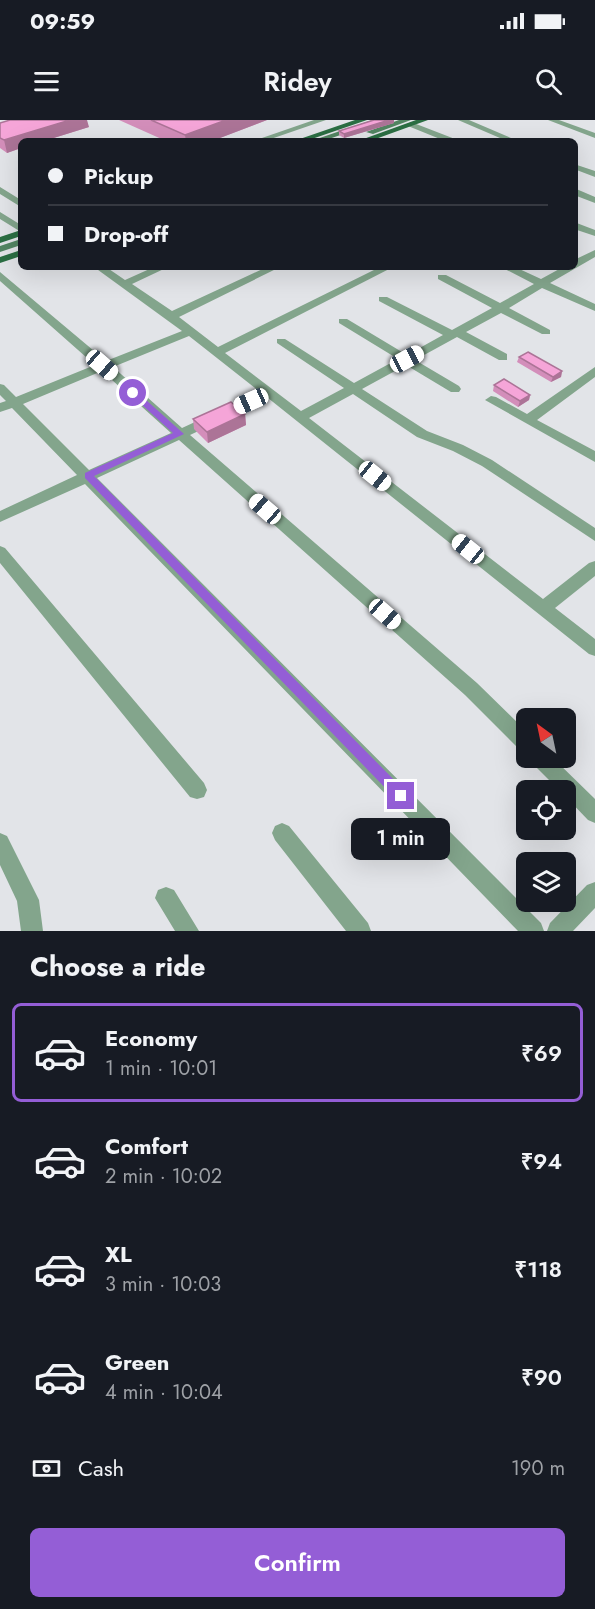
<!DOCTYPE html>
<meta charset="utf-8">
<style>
body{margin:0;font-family:Jost,sans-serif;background:#20242c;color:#f1f3f6;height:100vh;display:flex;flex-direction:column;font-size:22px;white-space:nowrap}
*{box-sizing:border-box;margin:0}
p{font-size:20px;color:#9ea1a6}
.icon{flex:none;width:33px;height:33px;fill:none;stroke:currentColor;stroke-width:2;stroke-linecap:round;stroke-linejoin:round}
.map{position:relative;height:811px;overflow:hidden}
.details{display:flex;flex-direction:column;background:#171b24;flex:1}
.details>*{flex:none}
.guide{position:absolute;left:18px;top:18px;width:560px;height:132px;border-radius:9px;box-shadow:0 6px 24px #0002;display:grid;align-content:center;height:132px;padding:0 30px;background:#171b24}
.needle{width:39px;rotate:327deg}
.tools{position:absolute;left:516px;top:588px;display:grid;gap:12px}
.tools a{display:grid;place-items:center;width:60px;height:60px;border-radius:9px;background:#171b24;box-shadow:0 6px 24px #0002;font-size:30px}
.end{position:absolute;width:27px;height:27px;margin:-14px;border:8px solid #945ed6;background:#fff;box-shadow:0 0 0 3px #fff}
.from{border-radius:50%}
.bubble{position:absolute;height:42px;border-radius:9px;background:#171b24;box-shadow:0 6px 24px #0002;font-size:20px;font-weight:600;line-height:42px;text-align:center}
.car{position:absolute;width:18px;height:36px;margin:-18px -9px;border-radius:8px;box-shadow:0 0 4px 2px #0007;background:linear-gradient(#fff 24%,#345 0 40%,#fff 0 76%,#345 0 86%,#fff 0)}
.guide b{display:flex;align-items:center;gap:21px;height:57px;font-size:22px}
.guide b+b{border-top:2px solid #363941}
.guide i{width:15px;height:15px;background:#f1f3f6}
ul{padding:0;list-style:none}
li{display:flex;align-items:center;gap:18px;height:99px;margin:0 12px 9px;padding:0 18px;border:3px solid transparent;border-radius:9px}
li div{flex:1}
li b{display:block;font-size:22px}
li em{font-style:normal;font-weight:600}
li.selected{border-color:#945ed6}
li>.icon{width:54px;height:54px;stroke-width:1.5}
h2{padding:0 30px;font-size:27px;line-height:72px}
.pay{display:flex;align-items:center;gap:15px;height:66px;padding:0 30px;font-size:22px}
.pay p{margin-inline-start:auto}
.primary-button{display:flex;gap:12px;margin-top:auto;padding:12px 30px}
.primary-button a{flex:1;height:69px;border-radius:9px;background:#945ed6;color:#fff;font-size:24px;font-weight:600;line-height:69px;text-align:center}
.status{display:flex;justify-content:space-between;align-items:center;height:42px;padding:0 30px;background:#171b24;direction:ltr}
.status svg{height:16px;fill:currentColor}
header{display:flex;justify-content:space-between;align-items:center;height:78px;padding:0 30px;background:#171b24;font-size:27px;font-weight:600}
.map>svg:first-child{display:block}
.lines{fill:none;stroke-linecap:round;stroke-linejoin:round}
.minor{fill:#83a58c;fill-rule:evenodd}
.tertiary{fill:#83a58c;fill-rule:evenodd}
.secondary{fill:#528562;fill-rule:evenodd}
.primary{fill:#2b6e43;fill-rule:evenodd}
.wall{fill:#d38eba}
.shaded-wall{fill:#ac7497}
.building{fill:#f5a5d8;stroke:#ac7497;stroke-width:1.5}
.route{fill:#945ed6}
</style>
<div class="status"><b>09:59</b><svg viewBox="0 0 49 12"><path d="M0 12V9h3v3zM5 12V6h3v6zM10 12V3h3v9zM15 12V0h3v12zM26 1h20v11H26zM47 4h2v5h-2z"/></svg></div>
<header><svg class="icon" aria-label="menu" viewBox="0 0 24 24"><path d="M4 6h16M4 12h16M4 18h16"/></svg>Ridey<svg class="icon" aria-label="search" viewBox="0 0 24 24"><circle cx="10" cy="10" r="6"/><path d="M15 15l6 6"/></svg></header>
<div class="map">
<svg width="595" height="811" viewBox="0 0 595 811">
<rect width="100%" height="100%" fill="#e2e4e8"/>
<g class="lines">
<!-- minor -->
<path class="minor" d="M 458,0 L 469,0 L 518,21 L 507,21 Z
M 548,0 L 559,0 L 595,13 L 595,18 Z
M 411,2 L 455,19 L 456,21 L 445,21 L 408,6 L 407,4 Z
M 574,44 L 595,51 L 595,57 L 574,49 Z
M 574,68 L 595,77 L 595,83 L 574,75 Z
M 574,102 L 595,110 L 595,116 L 574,109 Z
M 595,130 L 595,137 L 550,163 L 595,184 L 595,191 L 542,168 L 509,188 L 550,210 L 550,214 L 542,214 L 501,193 L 466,212 L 507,234 L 507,240 L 499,240 L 457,217 L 415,240 L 459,266 L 461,269 L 459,272 L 451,272 L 406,245 L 362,269 L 427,311 L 463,325 L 492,340 L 595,408 L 595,421 L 482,346 L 453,331 L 417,317 L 353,274 L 309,298 L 543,479 L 589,443 L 595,441 L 595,456 L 555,488 L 595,519 L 595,536 L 589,534 L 268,278 L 190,315 L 477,563 L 526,611 L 526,631 L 519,629 L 465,575 L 179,320 L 97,358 L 541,803 L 544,811 L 518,811 L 85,364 L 0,402 L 0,391 L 77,355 L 12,288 L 0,292 L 0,283 L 6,281 L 0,275 L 0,264 L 4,265 L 16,277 L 95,245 L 0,161 L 0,152 L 106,241 L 182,211 L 94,147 L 106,147 L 125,160 L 154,147 L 168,147 L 132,164 L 172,191 L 267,147 L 280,147 L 179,197 L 218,227 L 380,147 L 393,147 L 225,233 L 301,291 L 344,268 L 277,223 L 277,219 L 285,219 L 354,263 L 398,239 L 339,203 L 339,199 L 347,199 L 407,235 L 443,215 L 379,181 L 379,177 L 387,177 L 452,210 L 492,188 L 438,159 L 438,155 L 446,155 L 500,183 L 534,164 L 501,147 L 515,147 L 541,159 L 563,147 L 574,147 L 574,140 ZM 189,216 L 260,272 L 182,308 L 113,247 ZM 102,251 L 171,313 L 89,350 L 23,284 Z
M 595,247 L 595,257 L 537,300 L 595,331 L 595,342 L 485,280 L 491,276 L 496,277 L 527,294 Z
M 0,426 L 5,428 L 204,663 L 207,670 L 204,677 L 197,679 L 190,677 L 0,443 Z
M 530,638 L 553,638 L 595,679 L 595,703 L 588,700 L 566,677 L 566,670 L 559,670 L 533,644 Z
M 282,703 L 289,706 L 368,803 L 371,811 L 346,811 L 275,720 L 272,713 L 275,706 Z
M 0,713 L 7,716 L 39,780 L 43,811 L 21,811 L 17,781 L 0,745 Z
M 595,762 L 595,788 L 573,811 L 547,811 L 550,803 L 587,765 Z
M 166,767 L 174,770 L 199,811 L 175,811 L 155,778 L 158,770 Z"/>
<!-- tertiary -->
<path class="tertiary" d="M 314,0 L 326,0 L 265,21 L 253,21 Z
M 0,67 L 21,80 L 21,87 L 0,74 Z
M 0,92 L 21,105 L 21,112 L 0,99 Z"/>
<!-- secondary -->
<path class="secondary" d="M 372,0 L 384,0 L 323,21 L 311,21 Z
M 399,0 L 411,0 L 373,14 L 366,12 Z
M 21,119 L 21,125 L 0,132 L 0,126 Z"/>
<!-- primary -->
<path class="primary" d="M 355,0 L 367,0 L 306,21 L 294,21 Z
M 416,0 L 428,0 L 370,21 L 358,21 Z
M 21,110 L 21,116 L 0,123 L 0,117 Z
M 21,130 L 21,136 L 0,143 L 0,137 Z"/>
</g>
<!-- wall -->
<path class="wall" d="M 119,0 L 267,0 L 212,21 L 166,21 Z
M 374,0 L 394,0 L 394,3 L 344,18 L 339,15 L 339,11 Z
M 0,3 L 89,7 L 44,21 L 21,21 L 21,28 L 7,33 L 0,28 Z
M 519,237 L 562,251 L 561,257 L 551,262 L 517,242 Z
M 494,265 L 530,275 L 529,280 L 518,287 L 493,271 Z
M 245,294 L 246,305 L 208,323 L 194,309 L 193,299 Z"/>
<!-- shaded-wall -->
<path class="shaded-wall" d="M 70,0 L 87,0 L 89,7 L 44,21 L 21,21 L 21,28 L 7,33 L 4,20 Z
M 226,0 L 267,0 L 212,21 L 186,21 L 185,15 Z
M 389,0 L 394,0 L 394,3 L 344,18 L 344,14 Z
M 562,251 L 561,257 L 551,262 L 553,257 Z
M 530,275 L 529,280 L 518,287 L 520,281 Z
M 245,294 L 246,305 L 208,323 L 207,312 Z"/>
<!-- building -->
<path class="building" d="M 10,0 L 70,0 L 4,20 L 0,18 L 0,3 Z
M 151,0 L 226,0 L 185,15 Z
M 374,0 L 389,0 L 344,14 L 339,11 Z
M 528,232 L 562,251 L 553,257 L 519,237 Z
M 504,259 L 530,275 L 520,281 L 494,265 Z
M 231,282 L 245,294 L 207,312 L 193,299 Z"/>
<!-- route -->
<path class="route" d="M 130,271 L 136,271 L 184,314 L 94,356 L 406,672 L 408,676 L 406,680 L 401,682 L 397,680 L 85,358 L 85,353 L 173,313 L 130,274 Z"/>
</svg>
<div class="tools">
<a><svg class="needle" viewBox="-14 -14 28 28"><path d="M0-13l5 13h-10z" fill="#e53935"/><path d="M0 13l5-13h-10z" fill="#9ea1a6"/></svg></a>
<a><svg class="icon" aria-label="locate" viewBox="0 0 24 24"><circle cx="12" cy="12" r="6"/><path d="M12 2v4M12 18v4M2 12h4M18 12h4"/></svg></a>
<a><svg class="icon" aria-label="layers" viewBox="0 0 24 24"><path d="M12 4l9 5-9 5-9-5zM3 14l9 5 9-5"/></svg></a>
</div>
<i class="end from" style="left:133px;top:273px"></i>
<i class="end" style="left:401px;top:676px"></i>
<div class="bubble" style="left:351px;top:698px;width:99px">1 min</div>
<i class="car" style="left:407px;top:239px;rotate:62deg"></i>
<i class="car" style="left:102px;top:245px;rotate:131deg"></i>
<i class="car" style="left:251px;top:281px;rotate:246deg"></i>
<i class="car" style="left:375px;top:356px;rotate:129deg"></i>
<i class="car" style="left:265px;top:389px;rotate:311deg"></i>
<i class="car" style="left:468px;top:429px;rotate:309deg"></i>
<i class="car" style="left:385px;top:494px;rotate:131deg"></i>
<div class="guide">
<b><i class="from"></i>Pickup</b>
<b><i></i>Drop-off</b>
</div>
</div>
<section class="details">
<h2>Choose a ride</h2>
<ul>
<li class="selected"><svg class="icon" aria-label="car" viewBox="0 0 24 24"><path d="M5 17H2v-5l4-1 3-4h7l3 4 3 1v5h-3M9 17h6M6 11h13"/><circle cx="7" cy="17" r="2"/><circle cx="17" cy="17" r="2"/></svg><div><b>Economy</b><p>1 min · 10:01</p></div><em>₹69</em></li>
<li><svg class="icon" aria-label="car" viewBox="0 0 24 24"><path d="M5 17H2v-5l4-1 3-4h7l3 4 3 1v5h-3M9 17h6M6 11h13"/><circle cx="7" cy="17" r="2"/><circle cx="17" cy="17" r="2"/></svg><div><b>Comfort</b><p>2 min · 10:02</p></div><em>₹94</em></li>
<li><svg class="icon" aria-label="car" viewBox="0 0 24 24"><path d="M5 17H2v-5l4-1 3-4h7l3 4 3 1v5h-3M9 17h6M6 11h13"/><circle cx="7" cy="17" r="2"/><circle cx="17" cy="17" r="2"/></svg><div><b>XL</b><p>3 min · 10:03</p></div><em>₹118</em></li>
<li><svg class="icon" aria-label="car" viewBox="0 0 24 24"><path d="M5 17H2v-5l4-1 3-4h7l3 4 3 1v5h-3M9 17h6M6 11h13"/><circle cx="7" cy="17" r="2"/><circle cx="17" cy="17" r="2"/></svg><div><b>Green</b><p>4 min · 10:04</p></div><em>₹90</em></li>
</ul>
<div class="pay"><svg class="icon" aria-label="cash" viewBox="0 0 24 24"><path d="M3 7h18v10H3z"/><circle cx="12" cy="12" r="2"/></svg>Cash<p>190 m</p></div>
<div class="primary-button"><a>Confirm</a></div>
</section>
